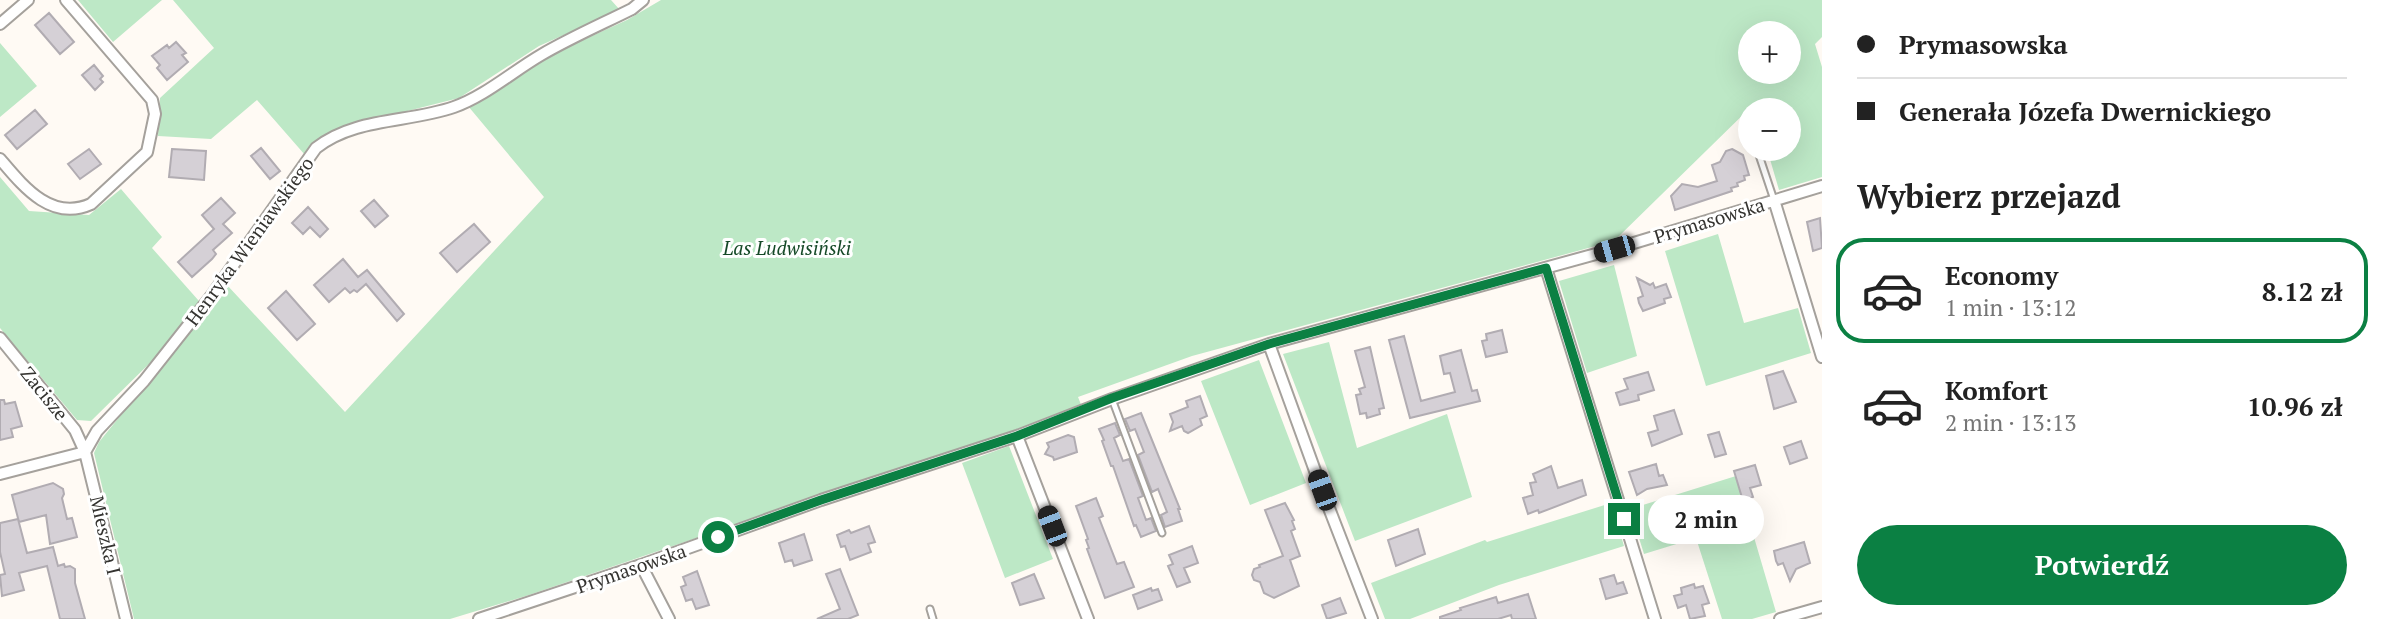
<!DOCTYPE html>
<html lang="pl">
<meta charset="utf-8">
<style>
body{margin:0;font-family:"PT Serif",serif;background:#f2f2f2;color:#222;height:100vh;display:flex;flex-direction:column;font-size:26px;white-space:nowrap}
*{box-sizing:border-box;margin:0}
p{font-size:23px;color:#767676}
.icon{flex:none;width:38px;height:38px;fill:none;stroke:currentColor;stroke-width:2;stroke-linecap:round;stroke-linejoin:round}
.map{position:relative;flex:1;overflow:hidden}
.details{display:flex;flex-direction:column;background:#fff;width:560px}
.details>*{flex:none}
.top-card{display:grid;align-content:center;height:154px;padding:0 35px;background:#fff}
.buttons{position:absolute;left:1738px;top:21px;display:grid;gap:14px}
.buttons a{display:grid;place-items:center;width:63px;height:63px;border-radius:50%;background:#fff;box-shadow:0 7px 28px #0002;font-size:35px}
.end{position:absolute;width:32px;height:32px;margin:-16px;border:9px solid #0b8043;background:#fff;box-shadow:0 0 0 4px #fff}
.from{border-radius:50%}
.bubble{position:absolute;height:49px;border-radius:24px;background:#fff;box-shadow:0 7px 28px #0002;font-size:23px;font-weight:700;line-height:49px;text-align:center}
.car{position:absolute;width:21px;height:42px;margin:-21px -10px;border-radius:9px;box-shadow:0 0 5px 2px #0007;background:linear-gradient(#222 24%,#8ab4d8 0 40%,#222 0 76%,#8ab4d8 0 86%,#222 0)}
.top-card b{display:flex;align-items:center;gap:24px;height:66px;font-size:26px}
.top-card b+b{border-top:2px solid #e0e0e0}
.top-card i{width:18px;height:18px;background:#222}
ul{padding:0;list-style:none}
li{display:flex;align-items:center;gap:21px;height:105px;margin:0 14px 10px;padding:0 21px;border:4px solid transparent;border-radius:28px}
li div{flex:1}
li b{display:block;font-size:26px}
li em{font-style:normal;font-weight:700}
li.active{border-color:#0b8043}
li>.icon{width:63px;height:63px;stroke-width:1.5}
h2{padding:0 35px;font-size:32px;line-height:84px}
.action{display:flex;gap:14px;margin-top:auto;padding:14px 35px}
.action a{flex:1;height:80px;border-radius:42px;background:#0b8043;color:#fff;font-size:28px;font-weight:700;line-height:80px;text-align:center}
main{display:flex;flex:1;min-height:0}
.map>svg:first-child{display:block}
.green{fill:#bde8c6;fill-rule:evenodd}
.building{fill:#d5d0d6;stroke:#b1acb2;stroke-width:2}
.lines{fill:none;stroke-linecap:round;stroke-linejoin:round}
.service-casing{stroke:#a5a19c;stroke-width:9}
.minor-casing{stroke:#a5a19c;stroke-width:14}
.service{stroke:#fff;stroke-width:5}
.minor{stroke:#fff;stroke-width:10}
.route{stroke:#0b8043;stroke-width:9}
.labels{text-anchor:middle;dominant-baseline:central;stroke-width:6;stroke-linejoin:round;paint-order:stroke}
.street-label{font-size:19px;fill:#343330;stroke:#fff}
.park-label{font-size:19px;font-style:italic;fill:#154927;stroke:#fff}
</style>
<main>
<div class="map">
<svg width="1822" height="619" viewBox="0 0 1822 619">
<rect width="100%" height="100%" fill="#fffaf4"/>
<!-- green -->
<path class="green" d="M 78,0 L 162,0 L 113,42 Z
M 173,0 L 611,0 L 620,10 L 539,46 L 459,98 L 344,127 L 317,142 L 305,155 L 257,100 L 211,139 L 158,136 L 160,98 L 214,48 Z
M 661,0 L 1822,0 L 1822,37 L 1815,44 L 1822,67 L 1822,177 L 1779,190 L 1767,149 L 1788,149 L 1788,110 L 1755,110 L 1753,105 L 1614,241 L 1192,356 L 1078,397 L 1082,407 L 529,595 L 450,619 L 134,619 L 94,453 L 99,442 L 227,285 L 345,412 L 544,197 L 468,106 L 548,56 L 627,20 ZM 1750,33 L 1788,33 L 1788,72 L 1750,72 Z
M 0,43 L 37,86 L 0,117 Z
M 0,177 L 29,211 L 89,215 L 121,189 L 162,237 L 152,248 L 199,301 L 155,358 L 91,421 L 77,420 L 0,328 Z
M 1718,234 L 1744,323 L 1798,308 L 1811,353 L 1706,386 L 1665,251 Z
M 1614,265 L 1637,356 L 1587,373 L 1559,281 Z
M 1329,342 L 1357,448 L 1447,414 L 1472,497 L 1355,541 L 1283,354 Z
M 1259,360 L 1306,483 L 1250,505 L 1201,381 Z
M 1009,446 L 1053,559 L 1005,578 L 962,463 Z
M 1736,476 L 1776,612 L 1752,619 L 1722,619 L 1696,538 L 1644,554 L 1630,509 Z
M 1611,503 L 1624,546 L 1499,585 L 1410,619 L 1385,619 L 1371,583 L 1485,540 L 1487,542 Z"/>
<!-- building -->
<path class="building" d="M 49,13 L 74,42 L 60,54 L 35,25 Z
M 176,42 L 186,53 L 182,55 L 188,62 L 167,80 L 157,68 L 160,65 L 152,56 L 167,45 L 169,48 Z
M 94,65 L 103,76 L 100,79 L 103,82 L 95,90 L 82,75 Z
M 35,110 L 47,124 L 17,149 L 5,135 Z
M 261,148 L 280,171 L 270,179 L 251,156 Z
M 89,149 L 101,164 L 80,179 L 68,164 Z
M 172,149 L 206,151 L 204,180 L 169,177 Z
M 1732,149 L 1743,155 L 1749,175 L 1744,176 L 1745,180 L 1737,183 L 1738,186 L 1731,188 L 1732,191 L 1675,210 L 1671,196 L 1682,184 L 1698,187 L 1717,181 L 1712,165 L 1720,162 L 1726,151 Z
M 221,198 L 235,213 L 223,224 L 232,233 L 213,250 L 216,254 L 212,259 L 192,277 L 178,262 L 214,229 L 202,215 Z
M 374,200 L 388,216 L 375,227 L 361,211 Z
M 308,207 L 328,229 L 320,237 L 310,227 L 303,234 L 292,223 Z
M 1820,218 L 1822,248 L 1813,251 L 1807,222 Z
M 474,224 L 490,242 L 457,272 L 440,253 Z
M 343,259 L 358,277 L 367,270 L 404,314 L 397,321 L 366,284 L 357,292 L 354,290 L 350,293 L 345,288 L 329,302 L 314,285 Z
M 1637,278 L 1650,285 L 1653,283 L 1655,288 L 1666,284 L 1671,297 L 1664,299 L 1665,303 L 1643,311 L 1639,303 L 1638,298 L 1643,296 Z
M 286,291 L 315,324 L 297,340 L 268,308 Z
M 1502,330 L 1507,352 L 1486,357 L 1482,341 L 1487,340 L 1486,334 Z
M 1404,336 L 1421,401 L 1455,392 L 1450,373 L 1444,374 L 1440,356 L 1461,350 L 1472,391 L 1477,390 L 1480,401 L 1410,418 L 1389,340 Z
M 1370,347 L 1384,408 L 1379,409 L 1380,414 L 1367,418 L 1366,413 L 1360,414 L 1356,395 L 1361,394 L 1359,389 L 1365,387 L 1355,351 Z
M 1783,371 L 1796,402 L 1774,409 L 1766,376 Z
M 1648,372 L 1654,390 L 1638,395 L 1639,400 L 1620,405 L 1616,393 L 1628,389 L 1624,379 Z
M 1200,396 L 1207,416 L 1200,419 L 1202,425 L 1188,433 L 1184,431 L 1182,426 L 1170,431 L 1173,422 L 1170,414 L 1188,407 L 1186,401 Z
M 0,400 L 4,400 L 5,404 L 15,402 L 22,426 L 11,429 L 13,437 L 0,440 Z
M 1674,410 L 1682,434 L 1652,446 L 1648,433 L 1658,430 L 1654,416 Z
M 1141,413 L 1180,509 L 1178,509 L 1182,521 L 1165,527 L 1161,515 L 1167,512 L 1158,489 L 1152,492 L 1138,455 L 1144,452 L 1135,429 L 1130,431 L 1125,419 Z
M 1115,423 L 1120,435 L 1114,438 L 1123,461 L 1129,459 L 1143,496 L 1138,498 L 1146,520 L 1151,518 L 1156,531 L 1141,537 L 1136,525 L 1134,526 L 1113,466 L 1111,466 L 1102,441 L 1104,440 L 1099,429 Z
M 1719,432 L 1726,454 L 1715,457 L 1708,435 Z
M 1068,435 L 1074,437 L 1077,452 L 1054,460 L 1053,457 L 1045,454 L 1049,447 L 1047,443 Z
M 1801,441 L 1807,458 L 1790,464 L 1784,447 Z
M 1656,464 L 1659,476 L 1663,475 L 1667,485 L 1647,489 L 1637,495 L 1629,472 Z
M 1755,465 L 1761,485 L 1750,488 L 1753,497 L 1743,501 L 1734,471 Z
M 1551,466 L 1558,488 L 1582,480 L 1586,495 L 1539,513 L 1538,510 L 1528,514 L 1523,498 L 1533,495 L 1530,483 L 1536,482 L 1533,474 Z
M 53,483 L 63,489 L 64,494 L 62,498 L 67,519 L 72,518 L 77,537 L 50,544 L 46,515 L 19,522 L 12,495 Z
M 1096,498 L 1103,516 L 1099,518 L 1117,564 L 1124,562 L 1134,587 L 1105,598 L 1087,549 L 1089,548 L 1086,540 L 1088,539 L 1076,506 Z
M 1285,503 L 1294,520 L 1292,521 L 1295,529 L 1291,531 L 1300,556 L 1290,560 L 1299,586 L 1274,598 L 1264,593 L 1260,582 L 1254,580 L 1252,575 L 1254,569 L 1260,567 L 1259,565 L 1283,556 L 1265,510 Z
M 18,519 L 27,553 L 53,547 L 58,566 L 64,564 L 65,567 L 70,566 L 75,569 L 75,583 L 85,619 L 60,619 L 47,566 L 19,573 L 24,590 L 2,596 L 0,575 L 5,574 L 0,552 L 0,523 Z
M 869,526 L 875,542 L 868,544 L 871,552 L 850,560 L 845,546 L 841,547 L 837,535 L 849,530 L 851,533 Z
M 1418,529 L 1425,554 L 1396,566 L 1388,540 Z
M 804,534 L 812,560 L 794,566 L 792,560 L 785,562 L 779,543 Z
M 1804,542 L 1810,563 L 1796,569 L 1790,581 L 1783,563 L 1778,565 L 1776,561 L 1774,551 Z
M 1192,546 L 1198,563 L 1184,568 L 1190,582 L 1177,587 L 1168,566 L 1173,564 L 1169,555 Z
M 840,569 L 858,615 L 848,619 L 817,619 L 840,609 L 826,574 Z
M 697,571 L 709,605 L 696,609 L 692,599 L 686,601 L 681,587 L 686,585 L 683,577 Z
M 1034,574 L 1044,598 L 1020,605 L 1012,583 Z
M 1614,575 L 1617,584 L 1623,582 L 1627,593 L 1606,599 L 1600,579 Z
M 1694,584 L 1695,588 L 1703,586 L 1709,603 L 1702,605 L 1705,616 L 1690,619 L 1686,605 L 1678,608 L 1674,596 L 1682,594 L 1681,588 Z
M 1151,588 L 1152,591 L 1158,589 L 1162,600 L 1138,609 L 1133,595 Z
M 1528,594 L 1536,619 L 1512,619 L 1511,615 L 1498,619 L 1440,619 L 1440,617 L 1461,610 L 1460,608 L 1496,597 L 1498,603 Z
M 1340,598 L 1346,613 L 1327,619 L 1322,605 Z"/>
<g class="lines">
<defs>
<path id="service" d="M 1757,149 L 1774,200
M 1112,399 L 1162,533
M 930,609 L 933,619"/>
<path id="minor" d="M 0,24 L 28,0
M 0,159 C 23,186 51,222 91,204 L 147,152 L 155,114 L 152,100 L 66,0
M 1774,200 L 1822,357
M 1546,268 L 1655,619
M 0,338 L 75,430 L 85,452 L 126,619
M 1269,344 L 1322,490 L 1372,619
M 1017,436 L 1088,619
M 85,452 L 97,431 L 144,381 L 212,295 L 316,148 C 355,117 409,123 454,107 C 485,96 512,72 541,55 C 570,38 602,24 632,9 L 643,0
M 0,474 L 85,452
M 641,565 L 669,619
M 479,619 L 641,565 L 821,500 L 1017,436 L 1112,399 L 1269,344 L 1614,249 L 1822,186
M 1780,619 L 1822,607"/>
</defs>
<!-- service casing -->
<use href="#service" class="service-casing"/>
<!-- minor casing -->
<use href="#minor" class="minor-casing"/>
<!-- service -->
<use href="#service" class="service"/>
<!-- minor -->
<use href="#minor" class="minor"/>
</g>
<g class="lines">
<!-- route -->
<path class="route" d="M 718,537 L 821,500 L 1017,436 L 1112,398 L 1269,344 L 1546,268 L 1624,519"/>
</g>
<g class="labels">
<!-- street labels -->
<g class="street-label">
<text transform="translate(1709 220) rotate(-17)">Prymasowska</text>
<text transform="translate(249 241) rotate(-54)">Henryka Wieniawskiego</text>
<text transform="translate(45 393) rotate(51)">Zacisze</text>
<text transform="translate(106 535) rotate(77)">Mieszka I</text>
<text transform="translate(631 568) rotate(-19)">Prymasowska</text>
</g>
<!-- park labels -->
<g class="park-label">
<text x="787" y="247">Las Ludwisiński</text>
</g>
</g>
</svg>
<div class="buttons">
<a>+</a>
<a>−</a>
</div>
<i class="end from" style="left:718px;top:537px"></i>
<i class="end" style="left:1624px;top:519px"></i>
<div class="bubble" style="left:1648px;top:495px;width:116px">2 min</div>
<i class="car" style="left:1614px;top:249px;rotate:254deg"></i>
<i class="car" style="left:1322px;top:490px;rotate:340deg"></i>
<i class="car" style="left:1052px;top:526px;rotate:339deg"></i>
</div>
<section class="details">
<div class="top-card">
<b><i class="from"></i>Prymasowska</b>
<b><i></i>Generała Józefa Dwernickiego</b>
</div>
<h2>Wybierz przejazd</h2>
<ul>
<li class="active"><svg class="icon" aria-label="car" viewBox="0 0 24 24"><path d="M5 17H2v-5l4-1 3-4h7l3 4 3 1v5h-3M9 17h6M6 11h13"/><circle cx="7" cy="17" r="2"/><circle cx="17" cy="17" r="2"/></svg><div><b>Economy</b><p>1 min · 13:12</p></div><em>8.12 zł</em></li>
<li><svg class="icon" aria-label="car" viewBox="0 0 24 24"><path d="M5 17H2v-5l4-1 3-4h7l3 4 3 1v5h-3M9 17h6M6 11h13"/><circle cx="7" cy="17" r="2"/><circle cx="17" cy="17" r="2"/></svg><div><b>Komfort</b><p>2 min · 13:13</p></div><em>10.96 zł</em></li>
</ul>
<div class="action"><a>Potwierdź</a></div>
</section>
</main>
